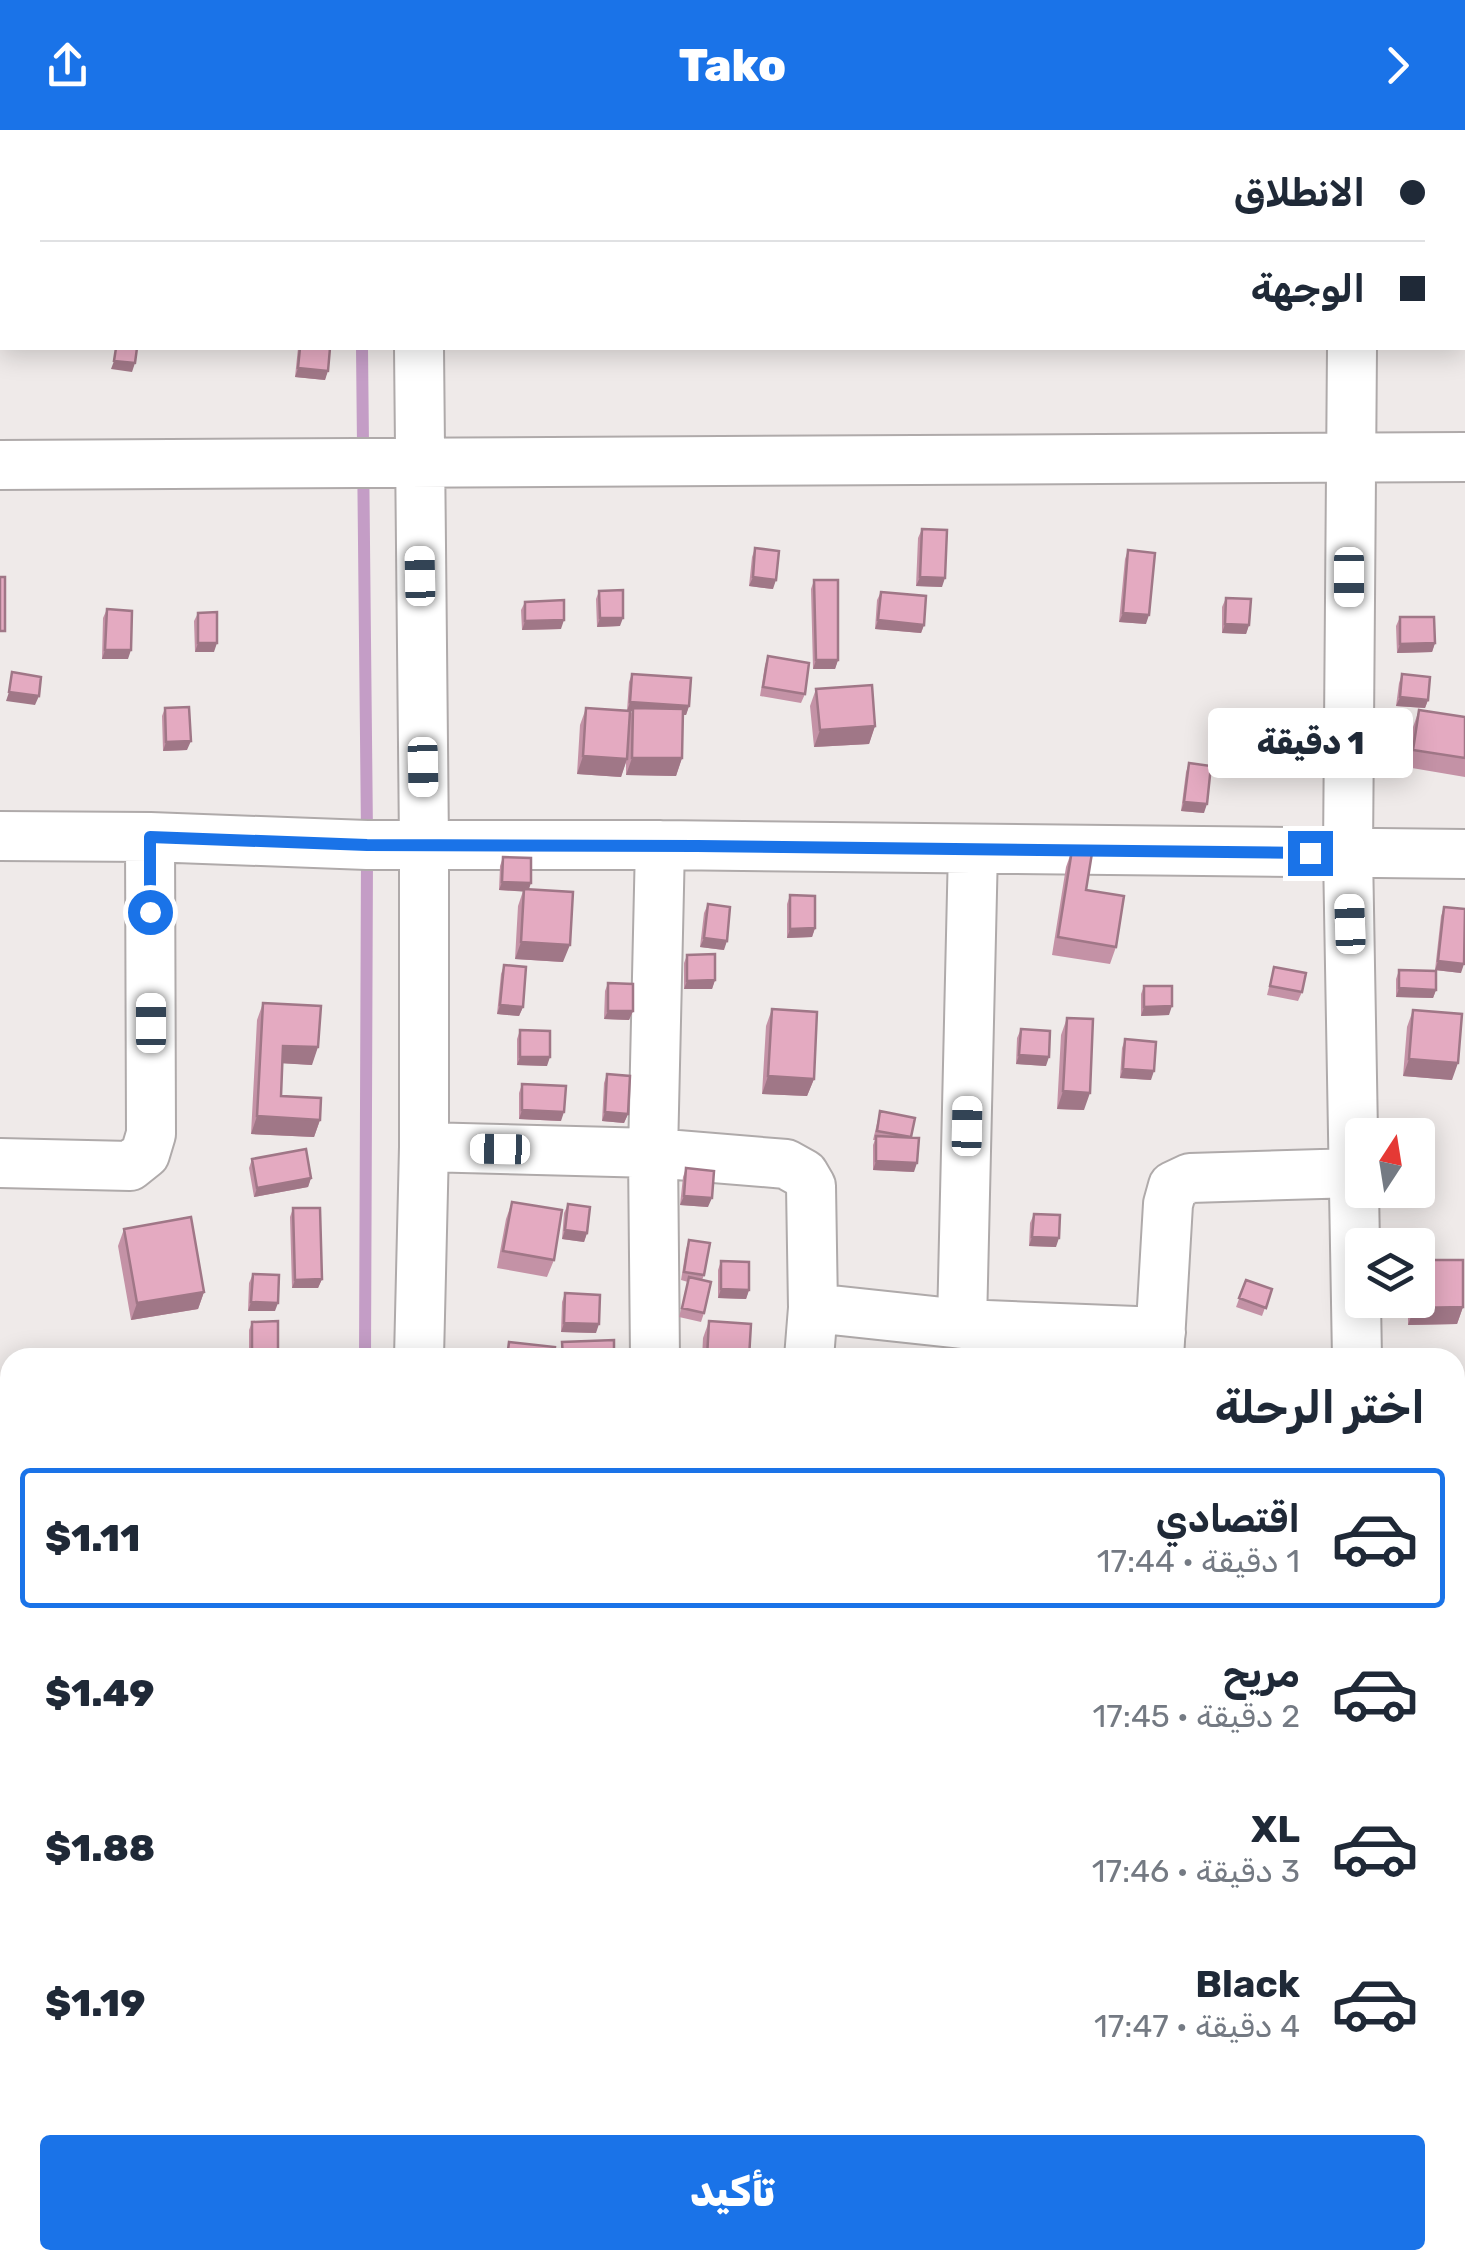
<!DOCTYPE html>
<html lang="ar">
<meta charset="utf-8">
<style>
body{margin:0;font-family:Rubik,Vazirmatn,sans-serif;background:#f2f2f3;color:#1f2937;direction:rtl;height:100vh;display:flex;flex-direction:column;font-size:38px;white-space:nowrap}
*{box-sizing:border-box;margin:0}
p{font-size:32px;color:#747a83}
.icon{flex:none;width:55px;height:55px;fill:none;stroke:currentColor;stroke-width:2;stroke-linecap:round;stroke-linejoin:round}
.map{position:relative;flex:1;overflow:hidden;direction:ltr}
.drawer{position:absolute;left:0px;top:1218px;width:1465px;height:922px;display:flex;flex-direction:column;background:#fff;border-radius:30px 30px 0 0;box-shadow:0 5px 25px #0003;direction:rtl}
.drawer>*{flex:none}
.guide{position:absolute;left:0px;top:0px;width:1465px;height:220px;box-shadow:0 5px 25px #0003;direction:rtl;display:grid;align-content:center;height:220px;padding:0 40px;background:#fff}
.needle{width:65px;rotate:12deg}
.fabs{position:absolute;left:1345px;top:988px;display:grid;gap:20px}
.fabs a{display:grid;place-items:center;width:90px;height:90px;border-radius:10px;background:#fff;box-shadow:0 5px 25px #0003;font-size:50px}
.end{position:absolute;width:45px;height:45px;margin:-22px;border:12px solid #1a73e8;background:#fff;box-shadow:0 0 0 5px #fff}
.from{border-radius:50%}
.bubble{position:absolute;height:70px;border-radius:10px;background:#fff;box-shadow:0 5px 25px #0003;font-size:32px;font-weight:800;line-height:70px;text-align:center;direction:rtl}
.car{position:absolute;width:30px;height:60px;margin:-30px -15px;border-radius:12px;box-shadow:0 0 8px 2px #0007;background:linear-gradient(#fff 24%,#345 0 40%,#fff 0 76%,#345 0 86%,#fff 0)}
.guide b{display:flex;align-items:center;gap:35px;height:95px;font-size:38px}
.guide b+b{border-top:2px solid #e0e1e3}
.guide i{width:25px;height:25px;background:#1f2937}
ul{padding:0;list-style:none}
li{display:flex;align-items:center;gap:30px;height:140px;margin:0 20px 15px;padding:0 20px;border:5px solid transparent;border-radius:10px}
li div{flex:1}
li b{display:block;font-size:38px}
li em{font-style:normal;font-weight:800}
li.on{border-color:#1a73e8}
li>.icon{width:90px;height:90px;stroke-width:1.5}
h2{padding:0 40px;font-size:45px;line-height:120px}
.button{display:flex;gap:20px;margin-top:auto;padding:20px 40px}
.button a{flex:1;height:115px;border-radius:10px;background:#1a73e8;color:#fff;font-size:40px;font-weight:800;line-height:115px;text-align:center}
header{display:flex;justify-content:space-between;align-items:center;height:130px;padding:0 40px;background:#1a73e8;color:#fff;font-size:45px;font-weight:800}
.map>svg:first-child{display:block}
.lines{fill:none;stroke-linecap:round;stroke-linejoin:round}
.stream{stroke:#c49dc6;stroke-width:12}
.minor-casing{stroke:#afaaaa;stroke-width:52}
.minor{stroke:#fff;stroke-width:48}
.wall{fill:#c492a6}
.shaded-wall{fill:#a07787}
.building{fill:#e4aac1;stroke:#a07787;stroke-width:2.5}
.route{stroke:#1a73e8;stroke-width:12}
</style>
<header><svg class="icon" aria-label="forward" viewBox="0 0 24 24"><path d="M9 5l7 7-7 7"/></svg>Tako<svg class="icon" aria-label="share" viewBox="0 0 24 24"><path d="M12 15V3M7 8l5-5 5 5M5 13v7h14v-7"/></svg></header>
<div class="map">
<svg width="1465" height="2138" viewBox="0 0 1465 2138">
<rect width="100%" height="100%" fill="#efeae9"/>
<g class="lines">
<!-- stream -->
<path class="stream" d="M 361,0 L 361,2
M 362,218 L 367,705
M 365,1228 L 367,725
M 372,2130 L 372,2138"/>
<defs>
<path id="minor" d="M 419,2 L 419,0
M 1357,2 L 1357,0
M 419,218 L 424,714 L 424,1017 L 419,1228
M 1352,218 L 1348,723 L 1357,1228
M 0,335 L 1465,327
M 0,706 L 150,707 L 367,715 L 660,715 L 1465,724
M 424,1017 L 653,1023 L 786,1034 L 804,1044 L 811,1056 L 813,1178 L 809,1228
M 0,1033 L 130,1036 L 145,1024 L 151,1004 L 150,707
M 813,1178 L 962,1194 L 1161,1202
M 962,1194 L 973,719
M 655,1228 L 653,1023 L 660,715
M 1159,1228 L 1168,1074 L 1173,1056 L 1190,1048 L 1355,1043
M 1455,1278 L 1465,1278
M 0,1579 L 10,1579
M 1455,1601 L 1465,1601
M 1455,1937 L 1465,1937
M 0,2055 L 10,2060
M 128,2130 L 138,2138
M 427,2130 L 427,2138
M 1134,2130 L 1134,2138
M 651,2138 L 651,2130
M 1342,2138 L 1342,2130"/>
</defs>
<!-- minor casing -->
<use href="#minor" class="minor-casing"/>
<!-- minor -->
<use href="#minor" class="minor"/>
</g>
<!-- wall -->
<path class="wall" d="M 298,218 L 330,218 L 325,250 L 295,247 Z
M 922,399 L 942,457 L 916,456 L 918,408 Z
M 755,418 L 773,459 L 749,456 L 752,427 Z
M 1128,420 L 1146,494 L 1119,492 L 1125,429 Z
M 814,450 L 838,530 L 835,539 L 813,539 L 811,459 Z
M 599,461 L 620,496 L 597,497 L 596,469 Z
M 881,462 L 924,495 L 921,503 L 875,499 L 877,470 Z
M 1226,468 L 1249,495 L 1246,504 L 1222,503 L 1222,477 Z
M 525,472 L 561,499 L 522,500 L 521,480 Z
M 107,479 L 128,529 L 102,529 L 103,488 Z
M 198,483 L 214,522 L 195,522 L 194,491 Z
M 1400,487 L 1435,513 L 1432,522 L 1397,523 L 1396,496 Z
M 768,526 L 805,564 L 801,573 L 760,566 L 765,535 Z
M 632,544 L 689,576 L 686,585 L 683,585 L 682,628 L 676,646 L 626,645 L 626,632 L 621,647 L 577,644 L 580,595 L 586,578 L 630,586 L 632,581 L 627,581 L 629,552 Z
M 1402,544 L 1428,570 L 1425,578 L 1396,576 L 1399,553 Z
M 816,559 L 875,596 L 869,614 L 814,617 L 810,576 Z
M 165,578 L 187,620 L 163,621 L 162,586 Z
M 1419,580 L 1465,587 L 1465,647 L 1406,637 L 1413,597 Z
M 1189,633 L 1204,683 L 1181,681 L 1186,642 Z
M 1072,720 L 1086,760 L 1116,817 L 1110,834 L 1052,825 L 1066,737 Z
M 503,727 L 528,759 L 563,832 L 515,829 L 518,776 L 523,761 L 499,760 L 500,736 Z
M 790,765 L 815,798 L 812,807 L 787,808 L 787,774 Z
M 708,774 L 724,820 L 700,817 L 704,783 Z
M 1444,777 L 1461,843 L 1435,840 L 1441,786 Z
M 687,825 L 715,850 L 712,859 L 684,859 L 684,833 Z
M 504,835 L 523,877 L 519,886 L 497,884 L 501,844 Z
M 1274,837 L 1302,862 L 1298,871 L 1267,865 Z
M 1399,840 L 1436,860 L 1433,868 L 1396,867 L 1396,849 Z
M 608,853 L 633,881 L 629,890 L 604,889 L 605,861 Z
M 1144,856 L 1169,885 L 1141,886 L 1141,864 Z
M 263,873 L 312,935 L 283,933 L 281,966 L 320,990 L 314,1007 L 251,1004 L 257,890 Z
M 772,879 L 814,949 L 807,966 L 762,964 L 766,896 Z
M 1413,880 L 1452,950 L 1403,946 L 1407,897 Z
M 1067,888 L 1084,980 L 1057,979 L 1061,905 Z
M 1021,899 L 1046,936 L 1016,934 L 1017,908 Z
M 520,900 L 547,936 L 517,935 L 517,909 Z
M 1125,909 L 1151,950 L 1120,948 L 1122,918 Z
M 607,944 L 628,984 L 624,993 L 602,991 L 604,953 Z
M 522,954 L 561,991 L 519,989 L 519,963 Z
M 880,981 L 911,1008 L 914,1042 L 873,1040 L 873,1015 L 875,1010 L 873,1010 Z
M 252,1029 L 311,1048 L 308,1057 L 254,1067 L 249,1038 Z
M 686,1038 L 708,1077 L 680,1075 L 683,1047 Z
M 512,1072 L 554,1130 L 547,1147 L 497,1138 L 506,1089 Z
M 568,1074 L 587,1103 L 584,1112 L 562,1109 L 564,1083 Z
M 293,1078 L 322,1149 L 318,1158 L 292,1158 L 290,1087 Z
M 1034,1084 L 1056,1117 L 1029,1116 L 1030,1093 Z
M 124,1099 L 204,1162 L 198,1179 L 131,1190 L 118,1116 Z
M 689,1110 L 704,1145 L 702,1150 L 704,1183 L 701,1192 L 679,1187 L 688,1152 L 681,1150 L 686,1119 Z
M 721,1131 L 749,1160 L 746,1169 L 718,1168 L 718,1140 Z
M 253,1144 L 275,1181 L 248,1181 L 249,1153 Z
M 1246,1150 L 1272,1159 L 1262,1186 L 1236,1177 Z
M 565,1163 L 596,1203 L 561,1202 L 562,1172 Z
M 1408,1170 L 1418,1170 L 1463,1177 L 1457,1194 L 1408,1195 Z
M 709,1191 L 749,1228 L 702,1228 L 703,1208 Z
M 252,1192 L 278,1224 L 277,1228 L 249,1228 L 249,1200 Z"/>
<!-- shaded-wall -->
<path class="shaded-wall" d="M 114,231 L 135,233 L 132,242 L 111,239 Z
M 298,238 L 328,241 L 325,250 L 295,247 Z
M 753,447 L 776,450 L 773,459 L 749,456 Z
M 920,447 L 945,448 L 942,457 L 916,456 Z
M 1123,483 L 1149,485 L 1146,494 L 1119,492 Z
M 600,488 L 623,488 L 620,496 L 597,497 Z
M 564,490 L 561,499 L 522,500 L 525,491 Z
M 878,490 L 924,495 L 921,503 L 875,499 Z
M 1225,494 L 1249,495 L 1246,504 L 1222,503 Z
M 198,513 L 217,513 L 214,522 L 195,522 Z
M 1435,513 L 1432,522 L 1397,523 L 1400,514 Z
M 105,520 L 131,520 L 128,529 L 102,529 Z
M 816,530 L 838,530 L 835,539 L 813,539 Z
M 9,562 L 39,566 L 35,575 L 6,571 Z
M 1400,567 L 1428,570 L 1425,578 L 1396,576 Z
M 630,572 L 689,576 L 686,585 L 627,581 Z
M 875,596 L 869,614 L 814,617 L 820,600 Z
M 191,611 L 187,620 L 163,621 L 166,612 Z
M 583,626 L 627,629 L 621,647 L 577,644 Z
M 632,628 L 682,628 L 676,646 L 626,645 Z
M 1184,672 L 1207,674 L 1204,683 L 1181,681 Z
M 502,752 L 531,753 L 528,762 L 499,760 Z
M 815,798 L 812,807 L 787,808 L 790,799 Z
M 704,808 L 727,811 L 724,820 L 700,817 Z
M 521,812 L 570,815 L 563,832 L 515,829 Z
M 1438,831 L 1464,834 L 1461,843 L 1435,840 Z
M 715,850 L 712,859 L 684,859 L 687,851 Z
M 1399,858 L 1436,860 L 1433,868 L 1396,867 Z
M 500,875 L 523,877 L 519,886 L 497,884 Z
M 1172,876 L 1169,885 L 1141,886 L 1144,877 Z
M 608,881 L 633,881 L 629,890 L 604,889 Z
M 283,916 L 318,917 L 312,935 L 277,933 Z
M 1019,925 L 1049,927 L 1046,936 L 1016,934 Z
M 520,927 L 550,927 L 547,936 L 517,935 Z
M 1409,929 L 1458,933 L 1452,950 L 1403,946 Z
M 1123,939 L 1154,941 L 1151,950 L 1120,948 Z
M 768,946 L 814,949 L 807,966 L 762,964 Z
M 1063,961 L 1090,963 L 1084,980 L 1057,979 Z
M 522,980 L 564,982 L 561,991 L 519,989 Z
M 605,982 L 628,984 L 624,993 L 602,991 Z
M 257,986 L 320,990 L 314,1007 L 251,1004 Z
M 876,1031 L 917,1033 L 914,1042 L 873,1040 Z
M 311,1048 L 308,1057 L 254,1067 L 257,1058 Z
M 684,1066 L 712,1068 L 708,1077 L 680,1075 Z
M 565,1100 L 587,1103 L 584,1112 L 562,1109 Z
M 1032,1107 L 1059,1108 L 1056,1117 L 1029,1116 Z
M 322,1149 L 318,1158 L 292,1158 L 295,1150 Z
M 721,1159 L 749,1160 L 746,1169 L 718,1168 Z
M 204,1162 L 198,1179 L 131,1190 L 137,1173 Z
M 251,1172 L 278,1173 L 275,1181 L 248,1181 Z
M 1463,1177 L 1457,1194 L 1408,1195 L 1414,1178 Z
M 564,1193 L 599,1194 L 596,1203 L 561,1202 Z
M 278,1224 L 277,1228 L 251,1228 L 252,1225 Z
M 0,1899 L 10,1899 L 10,1908 L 0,1908 Z
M 0,1944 L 10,1945 L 10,1954 L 0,1953 Z
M 1455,2083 L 1465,2084 L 1465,2093 L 1455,2092 Z
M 490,2130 L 520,2130 L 517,2137 L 489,2133 Z"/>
<!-- building -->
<path class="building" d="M 116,218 L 137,218 L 135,233 L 114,231 Z
M 300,218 L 330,218 L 328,241 L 298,238 Z
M 922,399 L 947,400 L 945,448 L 920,447 Z
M 755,418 L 779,421 L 776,450 L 753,447 Z
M 1128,420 L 1155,423 L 1149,485 L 1123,483 Z
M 0,447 L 5,447 L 5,501 L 0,501 Z
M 814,450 L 838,450 L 838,530 L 816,530 Z
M 623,460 L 623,488 L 600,488 L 599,461 Z
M 881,462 L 926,466 L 924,495 L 878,490 Z
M 1226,468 L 1251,469 L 1249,495 L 1225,494 Z
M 564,470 L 564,490 L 525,491 L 525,472 Z
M 107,479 L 132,481 L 131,520 L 105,520 Z
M 217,482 L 217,513 L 198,513 L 198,483 Z
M 1400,487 L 1434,487 L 1435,513 L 1400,514 Z
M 768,526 L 809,533 L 805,564 L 763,557 Z
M 12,542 L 41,547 L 39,566 L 9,562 Z
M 632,544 L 691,548 L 689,576 L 630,572 Z
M 1402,544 L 1430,547 L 1428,570 L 1400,567 Z
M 872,555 L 875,596 L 820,600 L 816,559 Z
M 189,577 L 191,611 L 166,612 L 165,578 Z
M 586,578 L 630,581 L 627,629 L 583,626 Z
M 633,578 L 683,579 L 682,628 L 632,628 Z
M 1419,580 L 1465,587 L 1465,628 L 1413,620 Z
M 1189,633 L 1211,636 L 1207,674 L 1184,672 Z
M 1072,720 L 1092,723 L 1086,760 L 1124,766 L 1116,817 L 1058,807 Z
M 503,727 L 531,728 L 531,753 L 502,752 Z
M 524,759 L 573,762 L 570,815 L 521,812 Z
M 790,765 L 815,766 L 815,798 L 790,799 Z
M 708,774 L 730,777 L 727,811 L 704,808 Z
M 1444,777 L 1465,779 L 1464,834 L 1438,831 Z
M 715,824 L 715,850 L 687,851 L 687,825 Z
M 504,835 L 526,837 L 523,877 L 500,875 Z
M 1274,837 L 1306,843 L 1302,862 L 1270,856 Z
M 1399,840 L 1436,841 L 1436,860 L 1399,858 Z
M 608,853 L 633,854 L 633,881 L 608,881 Z
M 1144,856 L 1172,856 L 1172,876 L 1144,877 Z
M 263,873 L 321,876 L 318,917 L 283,916 L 281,966 L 321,968 L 320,990 L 257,986 Z
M 772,879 L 817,882 L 814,949 L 768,946 Z
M 1413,880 L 1462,884 L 1458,933 L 1409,929 Z
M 1067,888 L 1093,889 L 1090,963 L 1063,961 Z
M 1021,899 L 1050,901 L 1049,927 L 1019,925 Z
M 520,900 L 550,901 L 550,927 L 520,927 Z
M 1125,909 L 1156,912 L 1154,941 L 1123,939 Z
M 607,944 L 630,946 L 628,984 L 605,982 Z
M 522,954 L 566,956 L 564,982 L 522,980 Z
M 880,981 L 915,988 L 911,1007 L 877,1001 Z
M 876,1006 L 919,1008 L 917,1033 L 876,1031 Z
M 306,1019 L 311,1048 L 257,1058 L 252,1029 Z
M 686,1038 L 714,1041 L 712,1068 L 684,1066 Z
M 512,1072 L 562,1080 L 554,1130 L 503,1121 Z
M 568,1074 L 590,1077 L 587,1103 L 565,1100 Z
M 293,1078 L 320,1078 L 322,1149 L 295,1150 Z
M 1034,1084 L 1060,1085 L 1059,1108 L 1032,1107 Z
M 191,1087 L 204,1162 L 137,1173 L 124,1099 Z
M 689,1110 L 710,1113 L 704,1145 L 684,1142 Z
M 1418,1130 L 1463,1130 L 1463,1177 L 1414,1178 L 1414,1170 L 1418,1170 Z
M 721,1131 L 749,1132 L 749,1160 L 721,1159 Z
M 253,1144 L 279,1145 L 278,1173 L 251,1172 Z
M 689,1147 L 711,1152 L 704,1183 L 682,1178 Z
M 1246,1150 L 1272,1159 L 1266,1178 L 1239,1168 Z
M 565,1163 L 600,1165 L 599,1194 L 564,1193 Z
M 278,1191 L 278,1224 L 252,1225 L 252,1192 Z
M 709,1191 L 751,1194 L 749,1228 L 707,1228 Z
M 614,1210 L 614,1228 L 563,1228 L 562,1212 Z
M 509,1212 L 555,1217 L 554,1228 L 507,1228 Z
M 0,1874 L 10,1874 L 10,1899 L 0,1899 Z
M 0,1916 L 10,1918 L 10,1945 L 0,1944 Z
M 1455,2057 L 1465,2058 L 1465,2084 L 1455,2083 Z
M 1411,2130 L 1446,2130 L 1446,2138 L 1410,2138 Z"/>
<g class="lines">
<!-- route -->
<path class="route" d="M 150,782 L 150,707 L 367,715 L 697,716 L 1310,723"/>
</g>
</svg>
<div class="fabs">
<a><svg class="needle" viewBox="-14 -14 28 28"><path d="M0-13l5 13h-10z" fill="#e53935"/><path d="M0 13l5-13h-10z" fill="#747a83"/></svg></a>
<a><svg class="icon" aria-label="layers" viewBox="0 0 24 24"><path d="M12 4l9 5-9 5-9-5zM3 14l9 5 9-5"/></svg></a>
</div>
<i class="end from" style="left:150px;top:782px"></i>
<i class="end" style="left:1310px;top:723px"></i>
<div class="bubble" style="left:1208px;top:578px;width:205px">1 دقيقة</div>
<i class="car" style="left:420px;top:446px;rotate:359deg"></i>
<i class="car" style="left:1349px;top:447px;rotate:180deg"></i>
<i class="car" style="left:423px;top:637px;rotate:179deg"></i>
<i class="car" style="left:1350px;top:794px;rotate:358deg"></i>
<i class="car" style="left:151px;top:893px;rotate:0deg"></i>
<i class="car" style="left:967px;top:996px;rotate:1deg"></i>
<i class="car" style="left:500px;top:1019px;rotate:271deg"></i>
<div class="guide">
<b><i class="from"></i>الانطلاق</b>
<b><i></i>الوجهة</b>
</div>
<section class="drawer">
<h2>اختر الرحلة</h2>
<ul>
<li class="on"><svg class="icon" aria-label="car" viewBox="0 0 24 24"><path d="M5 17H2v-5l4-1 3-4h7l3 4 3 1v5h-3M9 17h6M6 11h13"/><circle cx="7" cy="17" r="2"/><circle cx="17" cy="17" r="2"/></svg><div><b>اقتصادي</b><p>1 دقيقة · 17:44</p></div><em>$1.11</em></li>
<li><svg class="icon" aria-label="car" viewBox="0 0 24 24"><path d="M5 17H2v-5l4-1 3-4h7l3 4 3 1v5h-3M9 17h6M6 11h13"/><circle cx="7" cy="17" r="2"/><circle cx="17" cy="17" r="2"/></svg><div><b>مريح</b><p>2 دقيقة · 17:45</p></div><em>$1.49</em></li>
<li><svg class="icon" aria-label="car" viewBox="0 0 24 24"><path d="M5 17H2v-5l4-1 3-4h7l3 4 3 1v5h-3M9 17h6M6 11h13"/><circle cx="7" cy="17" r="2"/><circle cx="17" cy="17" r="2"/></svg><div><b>XL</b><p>3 دقيقة · 17:46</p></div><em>$1.88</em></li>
<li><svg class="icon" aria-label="car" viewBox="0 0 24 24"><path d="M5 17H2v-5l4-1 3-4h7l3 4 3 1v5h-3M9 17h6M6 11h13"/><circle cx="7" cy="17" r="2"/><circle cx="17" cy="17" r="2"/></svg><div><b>Black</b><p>4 دقيقة · 17:47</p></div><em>$1.19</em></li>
</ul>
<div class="button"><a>تأكيد</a></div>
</section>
</div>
